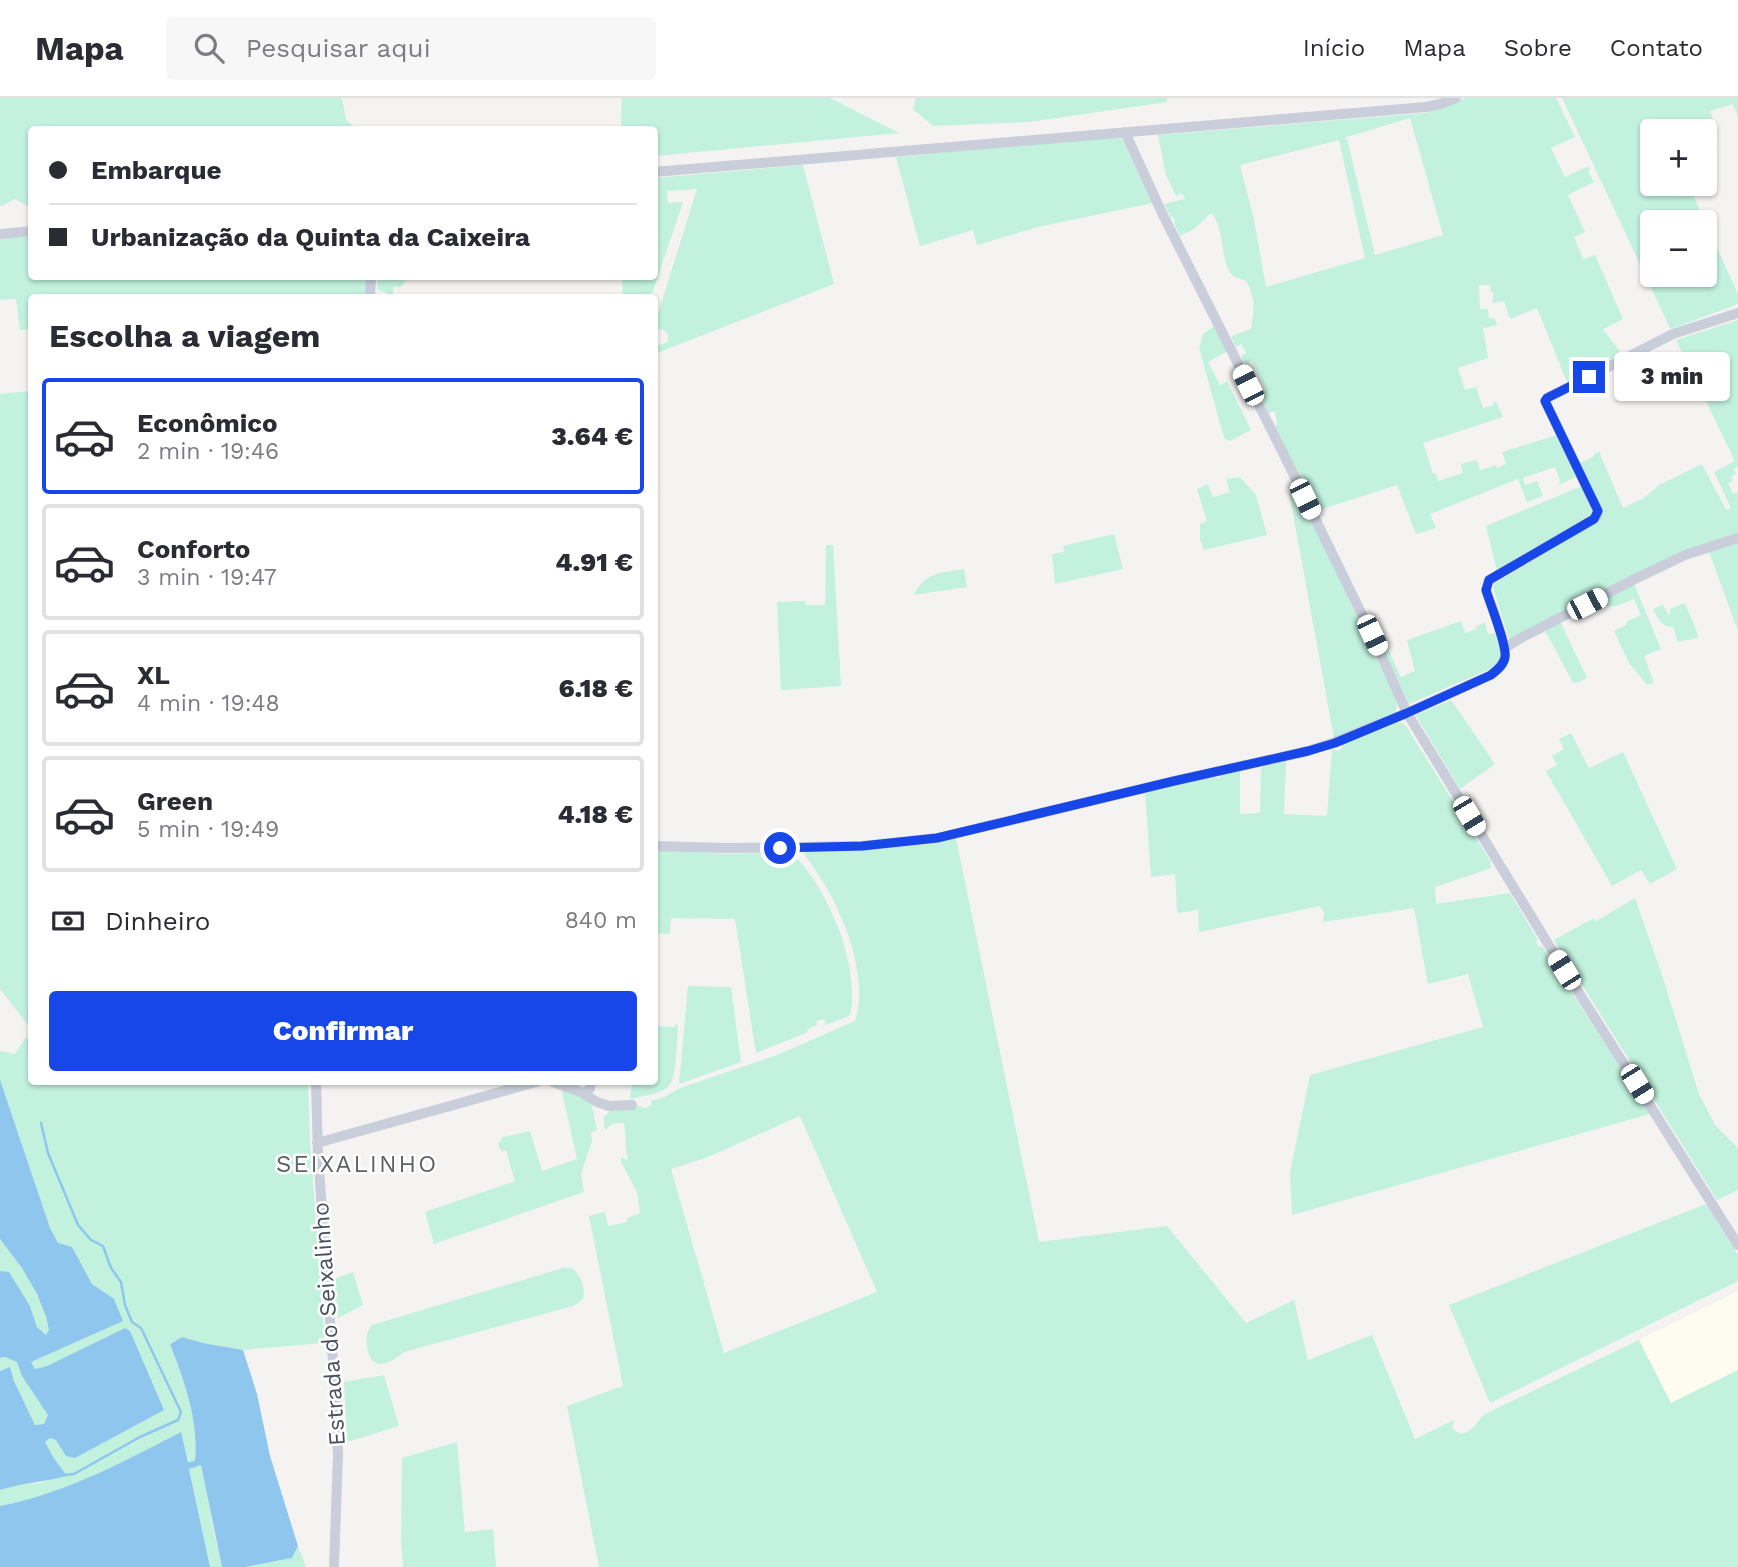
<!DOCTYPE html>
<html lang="pt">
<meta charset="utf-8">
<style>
body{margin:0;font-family:"Work Sans",sans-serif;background:#f7f7f7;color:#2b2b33;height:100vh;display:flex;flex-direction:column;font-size:26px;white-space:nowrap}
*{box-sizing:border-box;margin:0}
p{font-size:23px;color:#7c7c81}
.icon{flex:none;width:38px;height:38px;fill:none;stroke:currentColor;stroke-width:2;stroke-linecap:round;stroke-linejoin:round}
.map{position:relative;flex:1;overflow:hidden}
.details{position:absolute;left:28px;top:196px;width:630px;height:791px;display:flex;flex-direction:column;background:#fff;border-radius:7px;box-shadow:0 2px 5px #0004}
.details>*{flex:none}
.guide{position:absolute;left:28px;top:28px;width:630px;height:154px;border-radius:7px;box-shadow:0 2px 5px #0004;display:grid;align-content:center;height:154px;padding:0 21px;background:#fff}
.buttons{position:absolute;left:1640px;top:21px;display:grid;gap:14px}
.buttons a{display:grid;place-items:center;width:77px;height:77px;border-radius:7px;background:#fff;box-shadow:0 2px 5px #0004;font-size:35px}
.end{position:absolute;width:32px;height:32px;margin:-16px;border:9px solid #1847e9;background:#fff;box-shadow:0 0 0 4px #fff}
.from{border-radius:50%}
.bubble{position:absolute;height:49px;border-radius:7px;background:#fff;box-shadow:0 2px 5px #0004;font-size:23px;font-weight:800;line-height:49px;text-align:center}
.car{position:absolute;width:21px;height:42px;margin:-21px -10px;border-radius:9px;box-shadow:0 0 5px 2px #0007;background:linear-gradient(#fff 24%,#345 0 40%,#fff 0 76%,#345 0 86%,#fff 0)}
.guide b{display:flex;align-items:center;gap:24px;height:66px;font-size:26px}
.guide b+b{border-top:2px solid #e1e1e2}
.guide i{width:18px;height:18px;background:#2b2b33}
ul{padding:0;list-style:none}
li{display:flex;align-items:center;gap:21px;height:116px;margin:0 14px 10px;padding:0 7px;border:4px solid #e1e1e2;border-radius:7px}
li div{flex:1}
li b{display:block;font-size:26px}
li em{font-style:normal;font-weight:800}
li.active{border-color:#1847e9}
li>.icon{width:63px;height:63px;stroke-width:1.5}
h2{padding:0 21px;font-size:32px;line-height:84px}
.pay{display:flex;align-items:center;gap:18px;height:77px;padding:0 21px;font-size:26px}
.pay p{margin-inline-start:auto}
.button{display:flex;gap:14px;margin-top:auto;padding:14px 21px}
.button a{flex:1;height:80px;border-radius:7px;background:#1847e9;color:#fff;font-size:28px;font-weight:800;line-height:80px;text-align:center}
header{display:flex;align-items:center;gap:42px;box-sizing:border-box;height:98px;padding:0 35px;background:#fff;border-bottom:2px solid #e1e1e2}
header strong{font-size:33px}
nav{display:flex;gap:38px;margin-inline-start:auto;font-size:24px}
.search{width:490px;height:63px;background:#f7f7f7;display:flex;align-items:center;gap:18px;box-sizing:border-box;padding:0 24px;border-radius:7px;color:#7c7c81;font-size:26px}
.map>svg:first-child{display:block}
.commercial{fill:#fdfcee}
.green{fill:#c2f1de;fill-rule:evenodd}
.water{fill:#8fc6ee}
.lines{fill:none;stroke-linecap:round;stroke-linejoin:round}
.stream{stroke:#8fc6ee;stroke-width:2.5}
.minor{stroke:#c9ceda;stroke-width:10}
.route{stroke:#1847e9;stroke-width:9}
.labels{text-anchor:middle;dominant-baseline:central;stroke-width:5;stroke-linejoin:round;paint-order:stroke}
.street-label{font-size:23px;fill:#495160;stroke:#fff}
.neighbourhood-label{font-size:24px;letter-spacing:2px;fill:#5e6167;stroke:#fff}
</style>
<header>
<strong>Mapa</strong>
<div class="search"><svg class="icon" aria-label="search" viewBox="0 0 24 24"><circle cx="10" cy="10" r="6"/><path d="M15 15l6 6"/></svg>Pesquisar aqui</div>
<nav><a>Início</a><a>Mapa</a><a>Sobre</a><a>Contato</a></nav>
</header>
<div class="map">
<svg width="1738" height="1469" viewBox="0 0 1738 1469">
<rect width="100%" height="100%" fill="#f5f3f2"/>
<!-- commercial -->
<path class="commercial" d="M 1738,1193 L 1738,1272 L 1671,1305 L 1639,1242 Z"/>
<!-- green -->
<path class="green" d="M 0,0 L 342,0 L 346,22 L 357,31 L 32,32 L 31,110 L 15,101 L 4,107 L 0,108 Z
M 622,0 L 830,0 L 899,35 L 655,58 L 654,32 L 623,31 L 621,24 Z
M 916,0 L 1167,0 L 1167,4 L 1029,24 L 933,28 L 913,11 Z
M 1466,0 L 1556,0 L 1575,39 L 1551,50 L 1565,79 L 1589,68 L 1590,72 L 1588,73 L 1594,84 L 1568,97 L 1585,134 L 1574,139 L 1583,161 L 1595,157 L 1623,221 L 1603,231 L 1620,254 L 1615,256 L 1615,259 L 1567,284 L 1537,210 L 1510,221 L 1504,203 L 1492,205 L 1494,195 L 1491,194 L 1490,187 L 1479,187 L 1480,211 L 1488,211 L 1489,220 L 1495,221 L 1497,227 L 1483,230 L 1488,260 L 1458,270 L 1465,292 L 1476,289 L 1483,310 L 1494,307 L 1493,305 L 1496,303 L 1503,319 L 1423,345 L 1433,375 L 1436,376 L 1438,383 L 1463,375 L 1461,366 L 1477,362 L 1480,372 L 1496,367 L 1497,370 L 1506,366 L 1502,354 L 1557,337 L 1557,341 L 1563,347 L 1577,377 L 1574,380 L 1558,387 L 1560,383 L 1555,369 L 1523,380 L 1525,387 L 1537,383 L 1543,398 L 1527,404 L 1518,381 L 1430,416 L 1436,430 L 1416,436 L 1397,387 L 1316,413 L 1275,328 L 1277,327 L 1275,313 L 1269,315 L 1259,295 L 1266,292 L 1252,263 L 1245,266 L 1241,258 L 1246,255 L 1241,246 L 1236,249 L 1231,238 L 1251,231 C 1254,212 1256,200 1246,183 C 1243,181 1239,181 1235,179 C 1218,168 1227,131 1211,115 L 1194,131 L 1180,138 L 1174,125 L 1175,123 L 1173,119 L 1171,119 L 1164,106 L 1185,101 L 1182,95 L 1176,98 L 1166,77 L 1158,37 L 1426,15 ZM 1410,20 L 1443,137 L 1375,157 L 1347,41 L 1344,40 ZM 1339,42 L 1365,160 L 1266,189 L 1254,122 L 1240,67 Z
M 1562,0 L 1738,0 L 1738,19 L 1733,6 L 1710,13 L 1718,36 L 1715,38 C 1720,51 1717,61 1705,67 L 1704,33 L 1652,33 L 1652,86 L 1688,86 L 1738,196 L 1738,206 L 1671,231 L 1670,230 ZM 1704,124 L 1704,177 L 1652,177 L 1652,124 Z
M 1121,38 L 1152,105 L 1038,129 L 977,147 L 973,132 L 920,148 L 896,59 Z
M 803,67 L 834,186 L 657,255 L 656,248 L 666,245 C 672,236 664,227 655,234 L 655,225 L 697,91 L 667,93 L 668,105 L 683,104 L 651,199 L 623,199 L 622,179 L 654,178 L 655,80 Z
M 31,133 L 32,178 L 371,179 L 370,199 L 32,200 L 31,231 L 20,232 L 16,201 L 0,202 L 0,136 Z
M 378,179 L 378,178 L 409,179 L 401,189 L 393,189 L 393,200 L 388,199 L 387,195 L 377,191 Z
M 1738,222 L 1738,369 L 1734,371 L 1736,376 L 1731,378 L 1733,383 L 1728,385 L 1733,396 L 1738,394 L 1738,438 L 1648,472 L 1509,541 L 1493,489 L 1495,485 L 1594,426 L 1599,421 L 1580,365 L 1594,358 L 1594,356 L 1601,353 L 1600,356 L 1623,410 L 1644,400 L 1659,387 L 1702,366 L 1726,412 L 1731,410 L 1714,374 L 1735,363 L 1676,242 Z
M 1215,227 L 1228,253 L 1208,264 L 1220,287 L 1227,283 L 1251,332 L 1230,343 L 1225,341 L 1223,336 L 1199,250 L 1203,236 Z
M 1647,257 L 1652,270 L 1631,280 L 1626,267 Z
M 30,293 L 32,293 L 31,931 L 0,891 L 0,296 Z
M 1240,379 L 1256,397 L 1267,437 L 1204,452 L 1200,441 L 1200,426 L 1207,423 L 1197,391 L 1208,386 L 1213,399 L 1230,394 L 1226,381 Z
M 1582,388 L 1595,415 L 1497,473 L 1486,428 Z
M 1297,391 L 1396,601 L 1397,610 L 1393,617 L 1334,640 L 1289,394 Z
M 1114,436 L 1123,471 L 1055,486 L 1052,456 L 1064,454 L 1063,448 Z
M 1738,444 L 1738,533 L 1709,454 Z
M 826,447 L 833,447 L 841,588 L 781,592 L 777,504 L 805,503 L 806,507 L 825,507 Z
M 964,471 L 967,489 L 914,497 C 926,473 941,475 964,471 Z
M 1634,486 L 1661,551 L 1644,558 L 1654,585 L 1647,587 L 1629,565 L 1614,533 L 1626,527 L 1626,524 L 1641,517 L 1634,501 C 1625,504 1616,511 1606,508 L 1603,502 Z
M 1685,505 L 1698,537 L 1697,540 L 1678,544 L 1673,529 C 1662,529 1657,520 1653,511 L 1663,507 L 1669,517 L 1670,516 L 1670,511 Z
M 1461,523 L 1465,535 L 1476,531 L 1476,528 L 1485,525 L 1488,536 L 1495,535 L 1502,558 L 1497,568 L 1409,606 L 1371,526 L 1377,527 L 1401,579 L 1415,573 L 1407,542 Z
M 1560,523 L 1587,580 L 1579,584 L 1573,585 L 1547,536 L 1545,536 L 1547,530 Z
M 1451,602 L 1495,666 L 1460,691 L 1416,618 L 1416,617 Z
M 1397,625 L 1402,625 L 1406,628 L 1491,764 L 1490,767 L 1492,770 L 1435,789 L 1436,806 L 1510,795 L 1538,842 L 1536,844 L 1539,849 L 1542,848 L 1650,1016 L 1292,1117 L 1290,1075 L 1310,977 L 1483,929 L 1468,876 L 1428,886 L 1414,810 L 1323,824 L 1324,815 L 1320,808 L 1199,834 L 1198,812 L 1177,815 L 1175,776 L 1151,779 L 1145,693 L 1210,679 L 1219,680 L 1222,676 L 1240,673 L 1240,716 L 1260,715 L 1261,668 L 1286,663 L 1284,716 L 1327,718 L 1332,651 L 1340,653 L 1343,646 Z
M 1571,635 L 1589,670 L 1623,654 L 1677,771 L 1650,786 L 1641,772 L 1612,788 L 1546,673 L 1557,667 L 1552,658 L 1564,651 L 1559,641 Z
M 956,740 L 1039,1144 L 1167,1128 L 1246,1225 L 1294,1202 L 1308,1262 L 1372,1237 L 1415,1341 L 1454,1322 L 1452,1330 C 1465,1344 1475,1327 1483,1317 L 1639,1242 L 1671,1305 L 1738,1272 L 1738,1469 L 599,1469 L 567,1308 L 623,1288 L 589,1118 L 605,1114 L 608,1128 L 627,1124 L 627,1120 L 640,1115 L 637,1094 L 621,1064 L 621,1059 L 628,1063 C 625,1050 626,1038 624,1025 C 616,1025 610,1025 606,1032 L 604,1030 L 604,1019 L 610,1013 L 624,1012 L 641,1008 L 645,1010 L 652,1007 L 651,1003 L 664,999 L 680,990 L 777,957 L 855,923 C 871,870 836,797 804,756 L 805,754 ZM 800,1018 L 877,1194 L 724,1255 L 671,1071 L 708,1059 Z
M 654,751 L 725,756 L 791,754 C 797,761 804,767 809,775 C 831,805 851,854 852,892 C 852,901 853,910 849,918 L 826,927 L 824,921 L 816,923 L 817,927 L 808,931 L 806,935 L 756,955 L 735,821 L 671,820 L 670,836 L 658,835 L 658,832 L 654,831 L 656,805 L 654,805 Z
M 1635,800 L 1662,877 L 1699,996 L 1715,1027 L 1738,1050 L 1738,1092 L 1717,1102 L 1554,842 L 1594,820 L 1596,823 Z
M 688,888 L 731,889 L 741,964 L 679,986 Z
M 676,925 L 678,928 C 677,941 677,982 668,989 C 659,997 642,998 630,1001 L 632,984 L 654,984 L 655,928 L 675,929 Z
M 26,939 L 31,944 L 32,984 L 308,984 L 310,1044 L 325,1245 L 243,1252 L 203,1245 L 182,1239 L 170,1245 C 184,1283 199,1323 195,1363 L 189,1364 L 180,1335 C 123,1365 64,1396 0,1408 L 0,1392 L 15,1387 L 39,1385 L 66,1377 L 53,1359 L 44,1343 L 50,1340 L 56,1342 L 125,1230 L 47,1268 L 35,1271 L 31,1264 L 123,1222 L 58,1145 L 50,1130 L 0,988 L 0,953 L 15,956 Z
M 561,990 L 587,1002 L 592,1008 L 597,1032 L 591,1034 L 592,1043 L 582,1073 L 581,1077 L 584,1094 L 434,1146 L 425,1114 L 515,1083 L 506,1052 L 502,1054 L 498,1046 L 503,1039 L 530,1033 L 542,1073 L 577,1061 Z
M 1706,1106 L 1738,1157 L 1738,1183 L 1490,1305 L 1449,1207 Z
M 0,1141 C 23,1166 41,1199 49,1232 L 46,1237 L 37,1229 L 30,1208 L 9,1175 L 0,1173 Z
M 563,1170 C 568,1170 570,1169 574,1172 C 581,1177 586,1193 583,1200 C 580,1205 578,1205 573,1208 L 404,1254 C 390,1266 370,1275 367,1248 C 366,1239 366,1234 372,1227 Z
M 353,1174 L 363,1207 L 338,1220 L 334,1181 Z
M 5,1259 L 18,1264 C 24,1284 38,1298 48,1317 L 44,1326 L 35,1327 L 14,1283 L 10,1269 L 0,1273 L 0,1260 Z
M 384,1277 L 399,1328 L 347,1344 L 344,1284 Z
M 457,1344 L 465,1434 L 493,1431 L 496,1469 L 403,1469 L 401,1441 L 402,1360 Z
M 202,1367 L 213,1430 L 222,1469 L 210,1469 L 189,1370 Z
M 298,1448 L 306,1469 L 245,1469 L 292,1460 Z"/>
<!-- water -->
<path class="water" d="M 0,982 L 50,1130 L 58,1145 L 72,1149 L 92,1186 L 114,1201 L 123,1223 L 31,1264 L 35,1271 L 47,1268 L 125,1230 L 130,1233 L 164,1312 L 75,1360 L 66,1358 L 56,1342 L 50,1340 L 45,1344 L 53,1359 L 67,1378 C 44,1384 21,1385 0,1392 L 0,1273 L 10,1269 L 14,1283 L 35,1327 L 44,1326 L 48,1317 L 22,1278 L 17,1264 L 5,1259 L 0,1260 L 0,1173 L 9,1174 L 30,1208 L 37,1229 L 46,1237 L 49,1232 L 46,1219 L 37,1196 L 22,1170 L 0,1141 Z
M 182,1239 L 203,1245 L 243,1252 L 257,1296 L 270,1358 L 298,1448 L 292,1460 L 245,1469 L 222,1469 L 201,1367 L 189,1371 L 210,1469 L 0,1469 L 0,1408 C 64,1396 123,1364 181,1334 L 188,1364 L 195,1363 C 199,1323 184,1282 170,1246 Z"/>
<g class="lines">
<!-- stream -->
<path class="stream" d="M 41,1025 L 48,1055 L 78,1127 L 91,1142 L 103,1148 L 111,1170 L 121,1184 L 125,1207 L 132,1224 L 141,1230 L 181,1314 L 178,1322 L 140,1339 L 74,1376 L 66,1377"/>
<!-- minor -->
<path class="minor" d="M 1125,34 L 1162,115 L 1283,355 L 1372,537 L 1407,615 L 1550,849 L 1738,1147
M 654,74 L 1426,9 L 1440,6 L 1456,0
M 0,136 L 32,133
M 370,200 L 371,178
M 1505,550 L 1519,541 L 1633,482 L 1685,457 L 1738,440
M 654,748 L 726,750 L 862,748 L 937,740 L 1174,683 L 1308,653 L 1335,644 L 1407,615 L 1491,577 C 1497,572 1504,567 1505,559 C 1507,547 1491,506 1486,492 L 1489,482 L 1594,421 L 1597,418 L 1598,413 L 1545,303 L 1547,300 L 1673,236 L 1738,215
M 316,984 L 318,1057 L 334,1277 L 338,1356 L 334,1469
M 553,984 L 581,994 L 597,1004 L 609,1008 L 632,1007
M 585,996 L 590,990 L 591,984
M 317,1045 L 536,984"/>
</g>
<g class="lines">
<!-- route -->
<path class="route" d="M 780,750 L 862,748 L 937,740 L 1174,683 L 1308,653 L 1335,645 L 1407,615 L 1491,577 C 1497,572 1504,567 1505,559 C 1507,547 1490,506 1486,492 L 1489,482 L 1594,421 L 1598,413 L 1545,303 L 1547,300 L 1589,279"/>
</g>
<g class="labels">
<!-- street labels -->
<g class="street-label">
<text transform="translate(329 1226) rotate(-94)">Estrada do Seixalinho</text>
</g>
<!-- neighbourhood labels -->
<g class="neighbourhood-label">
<text x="357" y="1066">SEIXALINHO</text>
</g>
</g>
</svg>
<div class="buttons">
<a>+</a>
<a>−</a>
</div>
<i class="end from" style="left:780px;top:750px"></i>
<i class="end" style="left:1589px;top:279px"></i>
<div class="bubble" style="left:1614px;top:254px;width:116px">3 min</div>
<i class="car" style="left:1248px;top:287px;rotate:333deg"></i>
<i class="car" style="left:1305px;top:401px;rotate:154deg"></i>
<i class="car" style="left:1587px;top:506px;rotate:63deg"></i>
<i class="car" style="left:1372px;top:537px;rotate:155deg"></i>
<i class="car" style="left:1469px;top:718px;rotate:149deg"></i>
<i class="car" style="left:1564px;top:872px;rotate:328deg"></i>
<i class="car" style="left:1637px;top:986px;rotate:148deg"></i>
<div class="guide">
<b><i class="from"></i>Embarque</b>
<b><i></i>Urbanização da Quinta da Caixeira</b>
</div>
<section class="details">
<h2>Escolha a viagem</h2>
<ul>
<li class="active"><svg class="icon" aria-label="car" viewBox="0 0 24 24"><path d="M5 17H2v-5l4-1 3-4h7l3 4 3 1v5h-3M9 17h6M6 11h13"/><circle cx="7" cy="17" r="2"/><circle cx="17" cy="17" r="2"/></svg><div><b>Econômico</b><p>2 min · 19:46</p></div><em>3.64 €</em></li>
<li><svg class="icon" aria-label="car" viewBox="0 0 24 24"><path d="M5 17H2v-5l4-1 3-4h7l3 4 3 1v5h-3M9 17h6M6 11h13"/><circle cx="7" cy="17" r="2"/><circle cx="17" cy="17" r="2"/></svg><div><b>Conforto</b><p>3 min · 19:47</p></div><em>4.91 €</em></li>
<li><svg class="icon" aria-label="car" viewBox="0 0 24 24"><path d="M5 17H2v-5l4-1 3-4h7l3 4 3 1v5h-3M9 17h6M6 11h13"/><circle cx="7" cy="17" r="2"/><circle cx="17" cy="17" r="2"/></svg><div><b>XL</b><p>4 min · 19:48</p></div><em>6.18 €</em></li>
<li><svg class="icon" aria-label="car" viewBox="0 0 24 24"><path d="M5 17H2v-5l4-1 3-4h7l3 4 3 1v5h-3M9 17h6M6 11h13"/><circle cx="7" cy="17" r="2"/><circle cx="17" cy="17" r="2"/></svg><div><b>Green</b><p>5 min · 19:49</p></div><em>4.18 €</em></li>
</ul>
<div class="pay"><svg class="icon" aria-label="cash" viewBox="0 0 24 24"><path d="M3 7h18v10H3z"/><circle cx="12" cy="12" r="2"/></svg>Dinheiro<p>840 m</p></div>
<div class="button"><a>Confirmar</a></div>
</section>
</div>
